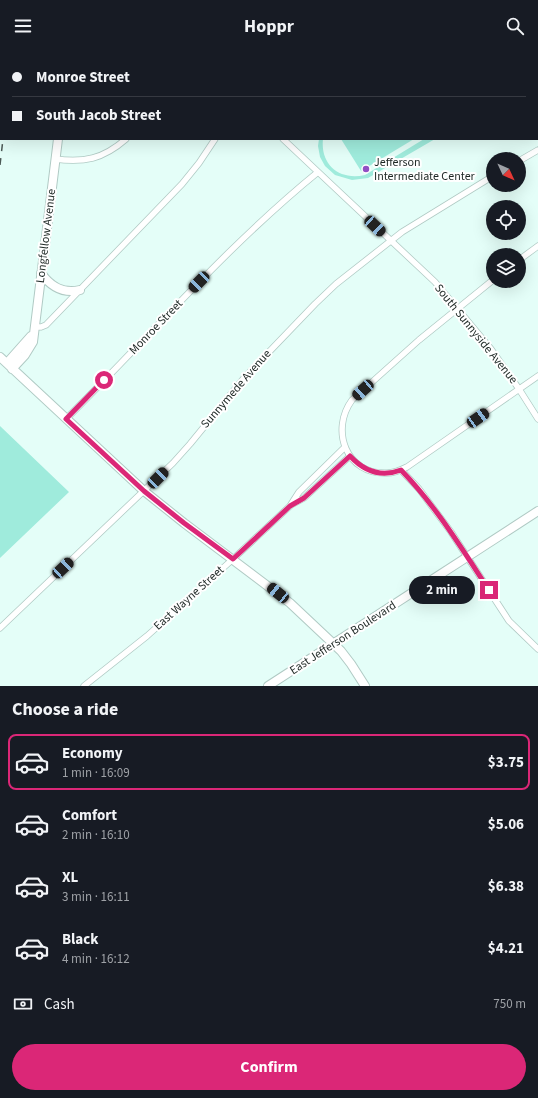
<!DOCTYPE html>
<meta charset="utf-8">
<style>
body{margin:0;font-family:"Source Sans 3",sans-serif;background:#20242c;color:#f1f3f6;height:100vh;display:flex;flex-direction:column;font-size:15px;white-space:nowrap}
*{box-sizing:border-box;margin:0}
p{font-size:13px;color:#9ea1a6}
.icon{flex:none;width:22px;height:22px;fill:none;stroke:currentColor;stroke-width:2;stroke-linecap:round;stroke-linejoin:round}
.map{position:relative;height:634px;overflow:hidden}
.details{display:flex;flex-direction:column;background:#171b24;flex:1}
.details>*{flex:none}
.hud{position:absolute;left:0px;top:0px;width:538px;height:88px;box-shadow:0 4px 16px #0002;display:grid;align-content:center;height:88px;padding:0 12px;background:#171b24}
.needle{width:26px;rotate:134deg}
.buttons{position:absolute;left:486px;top:100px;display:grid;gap:8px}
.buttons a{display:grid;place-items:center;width:40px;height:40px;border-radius:50%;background:#171b24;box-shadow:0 4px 16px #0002;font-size:20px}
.end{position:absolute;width:18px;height:18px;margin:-9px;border:5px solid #db2777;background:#fff;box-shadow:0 0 0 2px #fff}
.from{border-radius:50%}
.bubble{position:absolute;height:28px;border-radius:14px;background:#171b24;box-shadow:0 4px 16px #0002;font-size:13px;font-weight:700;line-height:28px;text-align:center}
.car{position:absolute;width:12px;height:24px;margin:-12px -6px;border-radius:5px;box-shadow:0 0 3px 1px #0007;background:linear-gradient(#222 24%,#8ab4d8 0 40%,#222 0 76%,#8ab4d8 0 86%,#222 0)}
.hud b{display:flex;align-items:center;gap:14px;height:38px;font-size:15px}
.hud b+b{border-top:1px solid #363941}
.hud i{width:10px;height:10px;background:#f1f3f6}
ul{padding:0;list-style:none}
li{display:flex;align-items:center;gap:12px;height:56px;margin:0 8px 6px;padding:0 4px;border:2px solid transparent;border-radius:8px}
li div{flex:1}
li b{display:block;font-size:15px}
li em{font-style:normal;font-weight:700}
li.on{border-color:#db2777}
li>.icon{width:36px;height:36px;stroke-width:1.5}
h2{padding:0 12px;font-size:18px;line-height:48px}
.pay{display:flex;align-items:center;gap:10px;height:44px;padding:0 12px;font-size:15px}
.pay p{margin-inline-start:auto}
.primary-button{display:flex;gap:8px;margin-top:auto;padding:8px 12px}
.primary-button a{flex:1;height:46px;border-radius:24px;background:#db2777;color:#fff;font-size:16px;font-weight:700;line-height:46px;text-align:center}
header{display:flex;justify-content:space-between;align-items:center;height:52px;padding:0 12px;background:#171b24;font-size:18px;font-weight:700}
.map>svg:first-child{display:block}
.green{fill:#9febdc}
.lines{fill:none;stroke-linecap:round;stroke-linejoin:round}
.street-casing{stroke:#b0cac4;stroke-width:7}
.secondary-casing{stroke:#b0cac4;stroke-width:10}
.street{stroke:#fff;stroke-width:5.5}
.secondary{stroke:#fff;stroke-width:8}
.rail{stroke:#4c5a56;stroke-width:1.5;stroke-dasharray:7 7;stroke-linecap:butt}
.route{stroke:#db2777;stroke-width:5}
.poi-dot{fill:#914fc4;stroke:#fff;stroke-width:1.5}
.labels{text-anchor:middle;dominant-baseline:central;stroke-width:4;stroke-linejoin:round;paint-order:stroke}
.poi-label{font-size:12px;fill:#1d2724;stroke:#fff;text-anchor:start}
.street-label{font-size:12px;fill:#1d2724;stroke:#fff}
</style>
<header><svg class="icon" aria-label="menu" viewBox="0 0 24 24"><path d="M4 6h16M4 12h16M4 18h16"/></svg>Hoppr<svg class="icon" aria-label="search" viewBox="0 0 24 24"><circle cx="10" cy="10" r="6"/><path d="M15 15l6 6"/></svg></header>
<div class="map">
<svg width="538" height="634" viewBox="0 0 538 634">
<rect width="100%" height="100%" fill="#e4fef8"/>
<!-- green -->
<path class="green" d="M 458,0 L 538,0 L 538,45 L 537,45 L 537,1 L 457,1 Z
M 319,87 L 323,87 C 320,113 340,129 365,123 L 424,87 L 435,87 L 368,126 L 352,128 L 335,123 L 325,114 L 320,105 L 318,94 Z
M 341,87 L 414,87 L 361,119 Z
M 0,374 L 69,440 L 0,506 Z"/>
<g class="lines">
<defs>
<path id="street" d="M 191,0 L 192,1
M 154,1 L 154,0
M 162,1 L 163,0
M 270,1 L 271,0
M 283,87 L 435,230 L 491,297 L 519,337 L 538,367
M 55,107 C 84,111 103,107 126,87
M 519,109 L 538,98
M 519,208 L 538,194
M 493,228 L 419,288 L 352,348 C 330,378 346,423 387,421 C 394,421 401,418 407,415 L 538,324
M 34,275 L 41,275 L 46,273 L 182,132 L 199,111 L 215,87
M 66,367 C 150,284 226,195 318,120
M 401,418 L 419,437 L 451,480 L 509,569 L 538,597
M 291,453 L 304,446 L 350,404
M 0,576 L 173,411 L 190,392 L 244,326 L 315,252 L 336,232 L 402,180 L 493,124
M 84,634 L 147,584 L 233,507 L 290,454 L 299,440 L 345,395"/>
<path id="secondary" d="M 73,1 L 73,0
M 41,221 C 51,235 63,242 80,238
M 0,305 L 144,439 L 184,471 L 290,551 L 341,599 L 351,612 L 365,634
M 7,311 L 31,284
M 12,317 L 25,303 L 33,290 L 58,87
M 268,634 L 538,459"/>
</defs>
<!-- street casing -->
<use href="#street" class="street-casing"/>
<!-- secondary casing -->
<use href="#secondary" class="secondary-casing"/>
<!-- street -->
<use href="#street" class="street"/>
<!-- secondary -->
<use href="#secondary" class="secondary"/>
<!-- rail -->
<path class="rail" d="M 14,1 L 14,0
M 0,113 L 3,87"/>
</g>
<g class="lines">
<!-- route -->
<path class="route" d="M 104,328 L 66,367 L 144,439 L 184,471 L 233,507 L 290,454 L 304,446 L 350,404 C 364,419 380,426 401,418 C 436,454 462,497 489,538"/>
</g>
<!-- markers -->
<circle class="poi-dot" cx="366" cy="117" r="4"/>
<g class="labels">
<!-- poi labels -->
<g class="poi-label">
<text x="374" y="110">Jefferson<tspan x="374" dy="14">Intermediate Center</tspan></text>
</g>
<!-- street labels -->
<g class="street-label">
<text transform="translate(46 184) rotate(-83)">Longfellow Avenue</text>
<text transform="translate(156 275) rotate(-46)">Monroe Street</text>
<text transform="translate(476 282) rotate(51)">South Sunnyside Avenue</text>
<text transform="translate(236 337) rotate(-49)">Sunnymede Avenue</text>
<text transform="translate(189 546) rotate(-42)">East Wayne Street</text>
<text transform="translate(343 586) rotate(-33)">East Jefferson Boulevard</text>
</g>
</g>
</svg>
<div class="buttons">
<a><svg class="needle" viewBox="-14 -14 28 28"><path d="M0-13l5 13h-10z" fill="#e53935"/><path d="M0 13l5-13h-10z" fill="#9ea1a6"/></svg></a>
<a><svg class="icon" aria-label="locate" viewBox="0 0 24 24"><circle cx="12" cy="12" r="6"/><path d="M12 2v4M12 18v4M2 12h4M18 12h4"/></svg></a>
<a><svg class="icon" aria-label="layers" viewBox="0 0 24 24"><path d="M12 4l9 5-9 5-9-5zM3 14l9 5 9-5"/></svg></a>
</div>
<i class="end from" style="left:104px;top:328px"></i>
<i class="end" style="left:489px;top:538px"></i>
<div class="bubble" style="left:409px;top:524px;width:66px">2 min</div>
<i class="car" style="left:375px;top:174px;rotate:133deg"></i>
<i class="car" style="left:199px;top:230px;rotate:224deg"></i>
<i class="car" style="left:363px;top:338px;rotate:228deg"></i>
<i class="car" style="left:478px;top:366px;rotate:55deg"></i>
<i class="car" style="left:158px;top:426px;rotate:45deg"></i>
<i class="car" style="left:63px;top:516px;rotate:47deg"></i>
<i class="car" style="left:278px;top:541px;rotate:309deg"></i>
<div class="hud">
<b><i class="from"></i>Monroe Street</b>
<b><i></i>South Jacob Street</b>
</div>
</div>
<section class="details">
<h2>Choose a ride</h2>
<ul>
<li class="on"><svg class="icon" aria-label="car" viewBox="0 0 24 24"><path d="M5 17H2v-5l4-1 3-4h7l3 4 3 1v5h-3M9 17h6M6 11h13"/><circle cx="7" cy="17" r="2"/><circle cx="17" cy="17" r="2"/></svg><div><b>Economy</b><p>1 min · 16:09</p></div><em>$3.75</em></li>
<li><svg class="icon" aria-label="car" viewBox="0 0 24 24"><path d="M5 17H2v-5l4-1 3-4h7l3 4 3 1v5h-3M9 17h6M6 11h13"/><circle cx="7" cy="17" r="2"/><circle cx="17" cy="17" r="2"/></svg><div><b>Comfort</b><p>2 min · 16:10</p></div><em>$5.06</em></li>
<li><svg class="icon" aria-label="car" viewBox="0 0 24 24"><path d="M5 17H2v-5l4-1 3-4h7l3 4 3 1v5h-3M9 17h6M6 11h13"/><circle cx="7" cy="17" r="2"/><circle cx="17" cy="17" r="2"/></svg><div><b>XL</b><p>3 min · 16:11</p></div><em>$6.38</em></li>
<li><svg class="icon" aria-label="car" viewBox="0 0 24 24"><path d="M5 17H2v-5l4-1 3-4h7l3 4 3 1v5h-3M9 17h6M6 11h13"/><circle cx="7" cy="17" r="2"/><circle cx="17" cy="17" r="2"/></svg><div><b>Black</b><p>4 min · 16:12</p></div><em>$4.21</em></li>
</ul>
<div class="pay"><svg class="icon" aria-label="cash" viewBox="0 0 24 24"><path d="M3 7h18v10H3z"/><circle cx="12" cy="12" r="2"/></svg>Cash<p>750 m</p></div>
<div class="primary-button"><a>Confirm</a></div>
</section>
